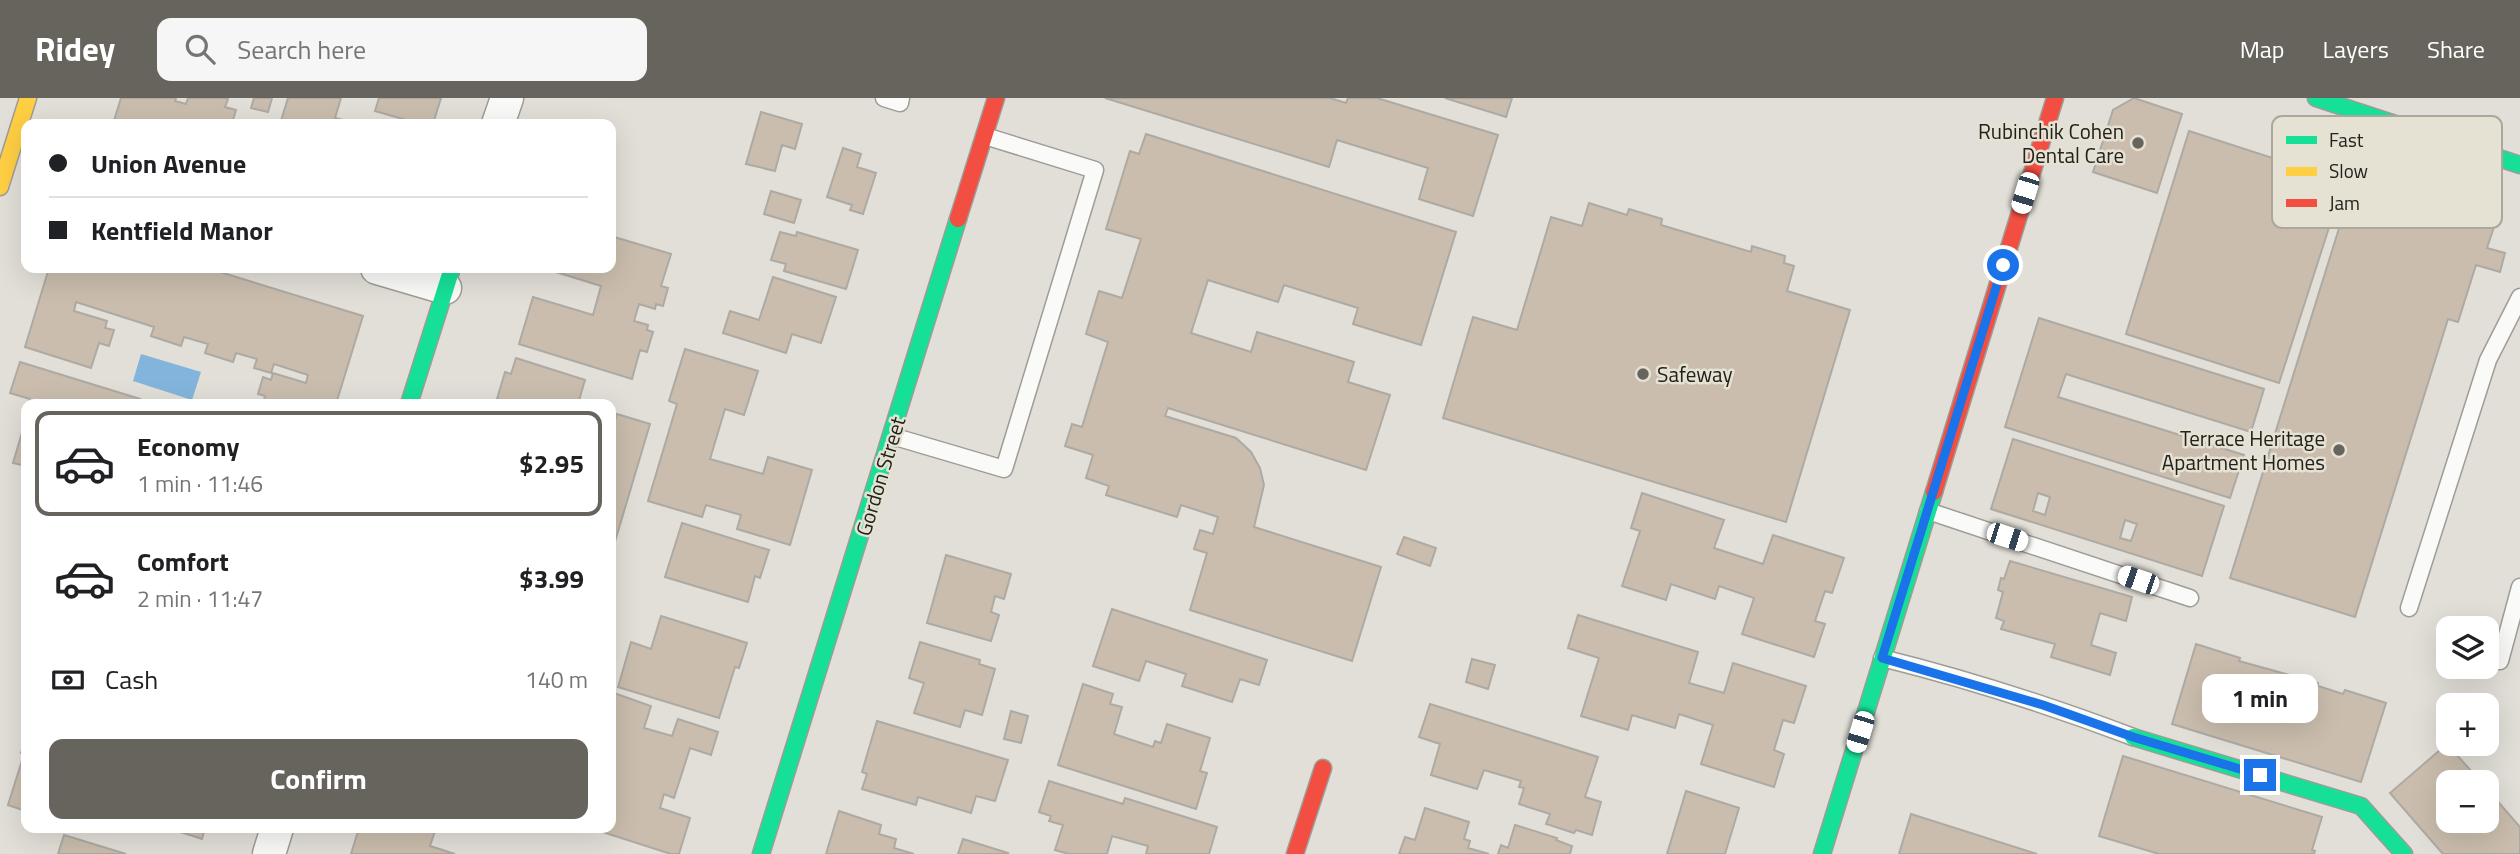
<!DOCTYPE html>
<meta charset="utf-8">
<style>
body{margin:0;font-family:"Titillium Web",sans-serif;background:#f6f6f6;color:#202124;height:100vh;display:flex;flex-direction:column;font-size:26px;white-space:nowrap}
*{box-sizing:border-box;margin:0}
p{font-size:23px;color:#757577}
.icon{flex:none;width:38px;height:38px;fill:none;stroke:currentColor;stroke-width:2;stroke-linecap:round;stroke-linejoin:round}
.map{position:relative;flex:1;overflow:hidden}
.side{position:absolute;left:21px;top:301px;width:595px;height:434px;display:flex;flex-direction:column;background:#fff;border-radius:14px;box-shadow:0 7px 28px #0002}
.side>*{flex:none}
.guide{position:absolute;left:21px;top:21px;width:595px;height:154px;border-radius:14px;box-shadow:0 7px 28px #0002;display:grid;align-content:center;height:154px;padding:0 28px;background:#fff}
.fabs{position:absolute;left:2436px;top:518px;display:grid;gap:14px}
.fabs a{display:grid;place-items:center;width:63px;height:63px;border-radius:14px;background:#fff;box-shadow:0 7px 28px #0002;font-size:35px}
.end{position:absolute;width:32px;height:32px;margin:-16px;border:9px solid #1a73e8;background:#fff;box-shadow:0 0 0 4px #fff}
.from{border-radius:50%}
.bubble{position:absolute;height:49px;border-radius:14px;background:#fff;box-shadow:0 7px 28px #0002;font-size:23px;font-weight:700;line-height:49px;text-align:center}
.car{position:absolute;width:21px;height:42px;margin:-21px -10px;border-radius:9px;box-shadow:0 0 5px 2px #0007;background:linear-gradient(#fff 24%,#345 0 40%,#fff 0 76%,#345 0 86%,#fff 0)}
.guide b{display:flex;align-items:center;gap:24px;height:66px;font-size:26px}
.guide b+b{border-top:2px solid #e0e0e0}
.guide i{width:18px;height:18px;background:#202124}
ul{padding:12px 0 0;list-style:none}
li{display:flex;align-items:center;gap:21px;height:105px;margin:0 14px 10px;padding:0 14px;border:4px solid transparent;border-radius:14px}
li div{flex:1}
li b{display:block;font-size:26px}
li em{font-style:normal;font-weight:700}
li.on{border-color:#66645d}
li>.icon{width:63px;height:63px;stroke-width:1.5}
.pay{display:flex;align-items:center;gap:18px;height:77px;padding:0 28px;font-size:26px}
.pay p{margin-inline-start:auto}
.cta{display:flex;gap:14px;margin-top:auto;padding:14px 28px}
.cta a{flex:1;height:80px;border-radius:14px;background:#66645d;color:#fff;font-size:28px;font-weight:700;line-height:80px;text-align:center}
header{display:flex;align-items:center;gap:42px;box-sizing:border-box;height:98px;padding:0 35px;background:#66645d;color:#fff}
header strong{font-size:33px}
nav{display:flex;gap:38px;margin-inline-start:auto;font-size:24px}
.search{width:490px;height:63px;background:#f6f6f6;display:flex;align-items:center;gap:18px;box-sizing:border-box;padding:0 24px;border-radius:14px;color:#757577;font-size:26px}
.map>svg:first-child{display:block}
.water{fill:#83b5dc}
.building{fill:#cabdad;stroke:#adaaa4;stroke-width:2;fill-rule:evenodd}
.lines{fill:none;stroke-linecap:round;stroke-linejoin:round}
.lane-casing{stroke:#9e9c96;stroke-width:19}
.street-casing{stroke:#9e9c96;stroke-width:35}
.fast-casing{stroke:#9e9c96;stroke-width:19}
.slow-casing{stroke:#9e9c96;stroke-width:19}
.jam-casing{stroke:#9e9c96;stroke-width:19}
.lane{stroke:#fafaf9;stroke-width:16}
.street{stroke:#fafaf9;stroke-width:32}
.fast{stroke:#16e098;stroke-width:16}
.slow{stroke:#ffcf43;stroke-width:16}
.jam{stroke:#f24e42;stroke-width:16}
.route{stroke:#1a73e8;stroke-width:9}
.poi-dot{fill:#66645d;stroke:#e5e1d3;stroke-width:2.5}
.labels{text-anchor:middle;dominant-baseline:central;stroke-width:5;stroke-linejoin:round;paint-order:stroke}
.poi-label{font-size:21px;fill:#23211c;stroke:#e5e1d3;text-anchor:end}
.street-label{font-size:21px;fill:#23211c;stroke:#e5e1d3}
.key{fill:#e5e1d3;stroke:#aba79c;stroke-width:2}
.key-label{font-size:19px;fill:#23211c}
</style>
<header>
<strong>Ridey</strong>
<div class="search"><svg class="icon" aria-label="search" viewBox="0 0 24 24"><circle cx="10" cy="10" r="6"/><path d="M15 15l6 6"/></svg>Search here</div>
<nav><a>Map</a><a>Layers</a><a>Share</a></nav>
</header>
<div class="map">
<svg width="2520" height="756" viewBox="0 0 2520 756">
<rect width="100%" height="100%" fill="#e1dfd7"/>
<!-- water -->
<path class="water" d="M 141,256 L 201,274 L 192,302 L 133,283 Z"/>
<!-- building -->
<path class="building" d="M 121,0 L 176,0 L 175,3 L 186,6 L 188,0 L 225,0 L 228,1 L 225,9 L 236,12 L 233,22 L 247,26 L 113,26 Z
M 254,0 L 272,0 L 268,14 L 251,10 Z
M 288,0 L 341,0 L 335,20 L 351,24 L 350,26 L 280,26 Z
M 379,0 L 441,0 L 433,26 L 420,26 L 375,13 Z
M 1105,0 L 1330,0 L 1346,5 L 1348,0 L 1377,0 L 1498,37 L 1473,118 L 1419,101 L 1428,70 L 1337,42 L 1329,69 Z
M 1445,0 L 1512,0 L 1506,19 Z
M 2134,0 L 2182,16 L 2157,95 L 2093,74 L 2113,12 Z
M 761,14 L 802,26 L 795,51 L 782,47 L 775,73 L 746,66 Z
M 2189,33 L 2344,83 L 2279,285 L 2126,236 Z
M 1146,36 L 1456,134 L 1421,247 L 1353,226 L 1358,210 L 1284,187 L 1278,204 L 1208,182 L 1191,235 L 1251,254 L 1257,234 L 1354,264 L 1348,284 L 1390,297 L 1366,372 L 1168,310 L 1165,318 L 1236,340 L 1251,354 L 1260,370 L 1264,387 L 1254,429 L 1381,469 L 1352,563 L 1190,512 L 1207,455 L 1194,451 L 1200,432 L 1213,436 L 1218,419 L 1181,407 L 1177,419 L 1106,397 L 1109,388 L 1086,380 L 1093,357 L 1065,348 L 1072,326 L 1082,329 L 1108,244 L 1086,236 L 1099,193 L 1122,200 L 1141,141 L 1106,131 L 1130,53 L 1139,56 Z
M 843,50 L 861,56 L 857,69 L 876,75 L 863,116 L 850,112 L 852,107 L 827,99 Z
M 2355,79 L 2496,123 L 2487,150 L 2505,155 L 2500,174 L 2476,167 L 2458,224 L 2448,221 L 2355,519 L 2230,480 Z
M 771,93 L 801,102 L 794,125 L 764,116 Z
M 1589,105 L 1627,117 L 1629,111 L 1662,121 L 1661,127 L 1751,154 L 1752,148 L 1785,158 L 1784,165 L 1794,168 L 1787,193 L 1850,212 L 1786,424 L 1443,320 L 1473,219 L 1517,232 L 1551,119 L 1582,128 Z
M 780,134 L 796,138 L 797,134 L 858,152 L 846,191 L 784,173 L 786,166 L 771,162 Z
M 611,138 L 671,156 L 661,188 L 668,190 L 663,208 L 656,206 L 655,211 L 639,206 L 634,223 L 648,227 L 647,232 L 653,234 L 647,254 L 640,252 L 632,281 L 519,246 L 533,199 L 593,217 L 601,188 L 543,170 L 611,170 Z
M 49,170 L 207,170 L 363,218 L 336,306 L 263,306 L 265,298 L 258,296 L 263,279 L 271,282 L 273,275 L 306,285 L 308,277 L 274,266 L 271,275 L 254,270 L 257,261 L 236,255 L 233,264 L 205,255 L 208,246 L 184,239 L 181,248 L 151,238 L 154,229 L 76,204 L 74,213 L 107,223 L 105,230 L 114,232 L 109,248 L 99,245 L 91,270 L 25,249 Z
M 773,179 L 836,199 L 821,245 L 792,236 L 786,255 L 723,235 L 730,213 L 759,222 Z
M 2039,220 L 2264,291 L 2251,334 L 2066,276 L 2058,299 L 2244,357 L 2230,400 L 2005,329 Z
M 685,251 L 758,273 L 744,317 L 725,311 L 710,361 L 763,376 L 768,359 L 812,372 L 790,447 L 737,431 L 741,417 L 706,407 L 702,419 L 648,403 L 677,306 L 669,303 Z
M 516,260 L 585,282 L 578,306 L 503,306 L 504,303 L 497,301 L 505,274 L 511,276 Z
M 20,264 L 140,301 L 138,306 L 28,306 L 30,301 L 10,295 Z
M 617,316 L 650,326 L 611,457 L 611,337 Z
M 26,321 L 26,368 L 13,365 Z
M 2013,341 L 2224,408 L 2202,478 L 1991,411 ZM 2038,395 L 2050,399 L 2045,417 L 2033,413 ZM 2125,422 L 2137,426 L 2131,443 L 2120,440 Z
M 1642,395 L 1724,422 L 1714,450 L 1763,466 L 1773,437 L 1844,460 L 1832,495 L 1825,493 L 1815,523 L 1825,526 L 1814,559 L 1742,536 L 1754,500 L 1719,488 L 1715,501 L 1671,486 L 1666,502 L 1622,488 L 1640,433 L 1631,430 Z
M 682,425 L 769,452 L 760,480 L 755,478 L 748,504 L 665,479 Z
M 1404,439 L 1436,450 L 1430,468 L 1397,456 Z
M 946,457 L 1011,476 L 1004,501 L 995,498 L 991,514 L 999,517 L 991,543 L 927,525 Z
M 2010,463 L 2132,499 L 2126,523 L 2100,515 L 2091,547 L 2116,555 L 2110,577 L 2051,559 L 2055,546 L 2001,531 L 2004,523 L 1996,520 L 2003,494 L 1998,492 L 2001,480 L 2004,481 Z
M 1112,511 L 1267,562 L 1259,587 L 1240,581 L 1232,604 L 1182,588 L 1186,576 L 1146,563 L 1139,583 L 1093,568 Z
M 1578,517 L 1698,554 L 1689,585 L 1724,595 L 1733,565 L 1806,588 L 1794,625 L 1783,622 L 1774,652 L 1784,656 L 1774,689 L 1701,666 L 1713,627 L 1679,616 L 1675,630 L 1632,617 L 1628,632 L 1581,618 L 1599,560 L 1568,550 Z
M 661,518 L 747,545 L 739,570 L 735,569 L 719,620 L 618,589 L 631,544 L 651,551 Z
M 920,544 L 980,562 L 979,566 L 995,571 L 982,617 L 965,612 L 960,629 L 914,615 L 924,585 L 909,580 Z
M 2196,546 L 2240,560 L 2239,563 L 2318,585 L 2318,588 L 2343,596 L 2345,592 L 2386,605 L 2361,684 L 2172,626 Z
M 1472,561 L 1495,567 L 1488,591 L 1466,584 Z
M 1083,586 L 1113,596 L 1110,606 L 1122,609 L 1114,636 L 1153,649 L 1155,643 L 1161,645 L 1167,626 L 1210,640 L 1200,673 L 1207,675 L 1196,711 L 1058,667 Z
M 611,594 L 651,608 L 644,630 L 672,638 L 678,621 L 718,634 L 711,657 L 690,650 L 674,700 L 664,696 L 660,710 L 690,720 L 679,756 L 671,756 L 590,730 L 611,730 Z
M 1430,606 L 1598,659 L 1585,699 L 1601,704 L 1592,737 L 1576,732 L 1574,735 L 1546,726 L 1550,716 L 1519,706 L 1524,690 L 1519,689 L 1521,683 L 1484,672 L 1477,691 L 1431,677 L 1440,646 L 1419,639 Z
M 1011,613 L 1028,618 L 1021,645 L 1004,641 Z
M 877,623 L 1008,662 L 995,703 L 976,698 L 971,715 L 918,699 L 916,707 L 862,691 L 867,676 L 862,674 Z
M 26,637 L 26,713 L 8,707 L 24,656 L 21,655 Z
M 2447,646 L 2481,684 L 2448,684 L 2448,723 L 2487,723 L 2487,691 L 2520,729 L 2520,756 L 2443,756 L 2390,695 Z
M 2123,658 L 2322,719 L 2312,752 L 2315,753 L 2314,756 L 2159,756 L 2099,738 Z
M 1049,683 L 1123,706 L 1125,700 L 1217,729 L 1209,756 L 1146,756 L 1148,748 L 1112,738 L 1107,756 L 1069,756 L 1055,752 L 1063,727 L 1049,723 L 1051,718 L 1039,714 Z
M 1686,693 L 1739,710 L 1725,756 L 1667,756 Z
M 1425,710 L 1469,724 L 1464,741 L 1470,743 L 1468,750 L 1489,756 L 1399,756 L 1405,739 L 1415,742 Z
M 839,713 L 881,727 L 879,736 L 896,741 L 894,750 L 914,756 L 826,756 Z
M 1911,716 L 2037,756 L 1899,756 Z
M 1515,727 L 1557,740 L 1556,742 L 1572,748 L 1570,756 L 1498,756 L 1501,747 L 1508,750 Z
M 168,730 L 205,730 L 202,741 Z
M 359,730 L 436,730 L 430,748 L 455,756 L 351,756 Z
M 64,737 L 126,756 L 58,756 Z
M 963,741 L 1008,755 L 1007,756 L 958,756 Z"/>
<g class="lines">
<defs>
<path id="lane" d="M 884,0 L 900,5 L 901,0
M 892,338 L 1004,371 L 1095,72 L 985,38
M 1928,413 L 2190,500
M 2409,510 L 2488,262 L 2520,199
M 1882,560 C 1967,581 2051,608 2133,639
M 2500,563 L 2520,489"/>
<path id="street" d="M 498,26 L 507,0
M 377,170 L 445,190
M 269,756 L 277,730"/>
<path id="fast" d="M 2316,0 L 2520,67
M 409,306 L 452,170
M 2133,639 L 2361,708 L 2404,756
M 761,756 L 958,121
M 1822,756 L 1934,394"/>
<path id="slow" d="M 0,89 L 28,0"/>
<path id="jam" d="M 958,121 L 996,0
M 1934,394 L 2055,0
M 1295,756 L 1323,670"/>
</defs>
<!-- lane casing -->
<use href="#lane" class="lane-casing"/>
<!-- street casing -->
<use href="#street" class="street-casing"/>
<!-- fast casing -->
<use href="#fast" class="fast-casing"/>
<!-- slow casing -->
<use href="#slow" class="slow-casing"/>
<!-- jam casing -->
<use href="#jam" class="jam-casing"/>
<!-- lane -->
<use href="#lane" class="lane"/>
<!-- street -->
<use href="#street" class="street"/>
<!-- fast -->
<use href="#fast" class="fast"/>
<!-- slow -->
<use href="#slow" class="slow"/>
<!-- jam -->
<use href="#jam" class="jam"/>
</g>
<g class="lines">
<!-- route -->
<path class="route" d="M 2003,167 L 1882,560 L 2043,607 L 2133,639 L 2260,677"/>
</g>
<!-- markers -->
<g class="poi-dot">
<circle cx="2138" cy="45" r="7"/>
<circle cx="1643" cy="276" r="7"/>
<circle cx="2339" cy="352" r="7"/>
</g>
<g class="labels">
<!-- poi labels -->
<g class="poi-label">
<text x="2124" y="33">Rubinchik Cohen<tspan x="2124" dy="24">Dental Care</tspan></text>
<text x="1657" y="276" text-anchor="start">Safeway</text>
<text x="2325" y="340">Terrace Heritage<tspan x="2325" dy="24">Apartment Homes</tspan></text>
</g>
<!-- street labels -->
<g class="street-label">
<text transform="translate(880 378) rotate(-73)">Gordon Street</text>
</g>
</g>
<!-- legend -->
<rect x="2272" y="18" width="230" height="112" rx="10" class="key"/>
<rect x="2286" y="38" width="31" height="8" fill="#16e098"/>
<rect x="2286" y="69" width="31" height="9" fill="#ffcf43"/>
<rect x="2286" y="101" width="31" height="8" fill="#f24e42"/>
<g class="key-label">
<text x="2329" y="49">Fast</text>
<text x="2329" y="80">Slow</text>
<text x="2329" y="112">Jam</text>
</g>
</svg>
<div class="fabs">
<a><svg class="icon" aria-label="layers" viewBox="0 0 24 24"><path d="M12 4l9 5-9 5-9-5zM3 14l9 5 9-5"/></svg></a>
<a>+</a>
<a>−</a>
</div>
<i class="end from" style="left:2003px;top:167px"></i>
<i class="end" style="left:2260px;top:677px"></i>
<div class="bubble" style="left:2202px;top:576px;width:116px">1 min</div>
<i class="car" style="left:2025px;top:95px;rotate:197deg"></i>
<i class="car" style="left:2007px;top:439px;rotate:108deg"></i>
<i class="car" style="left:2138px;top:482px;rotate:289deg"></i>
<i class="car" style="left:1860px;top:634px;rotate:197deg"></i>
<div class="guide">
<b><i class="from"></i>Union Avenue</b>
<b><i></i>Kentfield Manor</b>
</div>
<section class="side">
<ul>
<li class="on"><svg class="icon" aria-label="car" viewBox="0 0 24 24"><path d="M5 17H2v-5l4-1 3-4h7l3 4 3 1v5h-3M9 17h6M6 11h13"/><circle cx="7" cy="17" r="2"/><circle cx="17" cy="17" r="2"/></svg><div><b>Economy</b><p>1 min · 11:46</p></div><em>$2.95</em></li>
<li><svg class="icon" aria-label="car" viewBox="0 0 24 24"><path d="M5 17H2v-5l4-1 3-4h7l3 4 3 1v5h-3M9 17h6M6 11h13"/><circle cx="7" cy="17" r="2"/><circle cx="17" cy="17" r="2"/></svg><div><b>Comfort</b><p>2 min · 11:47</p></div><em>$3.99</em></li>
</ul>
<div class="pay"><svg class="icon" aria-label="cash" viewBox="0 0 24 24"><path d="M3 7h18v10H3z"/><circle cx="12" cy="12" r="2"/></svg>Cash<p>140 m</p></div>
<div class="cta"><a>Confirm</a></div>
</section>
</div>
